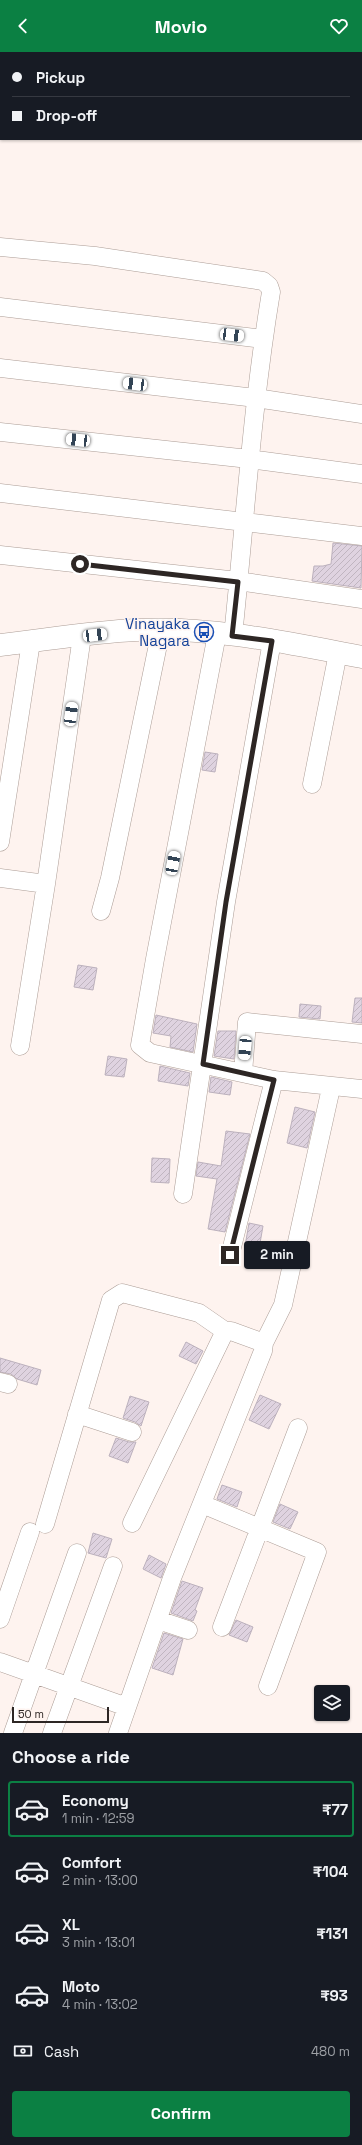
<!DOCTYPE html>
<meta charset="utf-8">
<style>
body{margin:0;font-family:"Space Grotesk",sans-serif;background:#242831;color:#f1f3f6;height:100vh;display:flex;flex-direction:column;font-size:15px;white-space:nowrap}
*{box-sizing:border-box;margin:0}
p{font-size:13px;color:#9ea1a6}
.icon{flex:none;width:22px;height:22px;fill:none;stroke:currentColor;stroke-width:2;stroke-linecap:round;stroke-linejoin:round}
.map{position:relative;height:1681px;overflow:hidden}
.details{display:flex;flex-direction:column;background:#171b24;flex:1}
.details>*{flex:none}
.banner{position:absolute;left:0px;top:0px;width:362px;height:88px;box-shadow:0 1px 3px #0004;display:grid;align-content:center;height:88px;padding:0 12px;background:#171b24}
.fabs{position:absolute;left:314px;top:1633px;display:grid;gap:8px}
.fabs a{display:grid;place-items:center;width:36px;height:36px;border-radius:4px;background:#171b24;box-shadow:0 1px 3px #0004;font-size:20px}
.scale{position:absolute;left:12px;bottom:10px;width:97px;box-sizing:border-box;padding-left:4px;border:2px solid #2d2624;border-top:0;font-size:11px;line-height:14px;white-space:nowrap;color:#2d2624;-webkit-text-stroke:3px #fef3ef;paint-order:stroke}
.end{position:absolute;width:18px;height:18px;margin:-9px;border:5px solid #2d2624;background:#fff;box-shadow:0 0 0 2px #fff}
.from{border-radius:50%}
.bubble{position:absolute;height:28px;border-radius:4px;background:#171b24;box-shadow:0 1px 3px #0004;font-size:13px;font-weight:700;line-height:28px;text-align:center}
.car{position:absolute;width:12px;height:24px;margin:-12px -6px;border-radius:5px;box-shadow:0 0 3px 1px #0007;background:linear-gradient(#fff 24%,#345 0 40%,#fff 0 76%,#345 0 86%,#fff 0)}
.banner b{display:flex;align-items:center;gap:14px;height:38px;font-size:15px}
.banner b+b{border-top:1px solid #363941}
.banner i{width:10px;height:10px;background:#f1f3f6}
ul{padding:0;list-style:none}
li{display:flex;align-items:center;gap:12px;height:56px;margin:0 8px 6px;padding:0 4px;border:2px solid transparent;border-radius:4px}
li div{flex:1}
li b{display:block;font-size:15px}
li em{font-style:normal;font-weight:700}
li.current{border-color:#0b8043}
li>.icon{width:36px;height:36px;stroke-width:1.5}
h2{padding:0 12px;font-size:18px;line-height:48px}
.pay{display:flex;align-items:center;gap:10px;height:44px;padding:0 12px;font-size:15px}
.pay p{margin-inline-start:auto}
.action{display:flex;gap:8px;margin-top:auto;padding:8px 12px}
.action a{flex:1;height:46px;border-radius:4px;background:#0b8043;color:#fff;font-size:16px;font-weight:700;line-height:46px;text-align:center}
header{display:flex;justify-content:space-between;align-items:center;height:52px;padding:0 12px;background:#0b8043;color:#fff;font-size:18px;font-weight:700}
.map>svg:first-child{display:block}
.building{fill:url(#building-hatch);stroke:#bcb1bd}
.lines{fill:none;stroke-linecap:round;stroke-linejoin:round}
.minor-casing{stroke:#ac9d96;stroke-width:19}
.major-casing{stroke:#ac9d96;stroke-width:23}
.minor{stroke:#fff;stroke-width:18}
.major{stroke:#fff;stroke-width:22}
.route{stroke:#2d2624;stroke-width:5}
.labels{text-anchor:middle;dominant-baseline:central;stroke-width:3;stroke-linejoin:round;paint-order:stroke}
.transit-label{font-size:15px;fill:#164399;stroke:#fef3ef;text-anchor:end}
</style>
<header><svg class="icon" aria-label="back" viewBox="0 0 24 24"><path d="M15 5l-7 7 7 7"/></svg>Movio<svg class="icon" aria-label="heart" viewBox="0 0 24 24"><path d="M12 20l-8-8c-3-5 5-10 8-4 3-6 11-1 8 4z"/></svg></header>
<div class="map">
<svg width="362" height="1681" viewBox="0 0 362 1681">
<defs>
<pattern id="building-hatch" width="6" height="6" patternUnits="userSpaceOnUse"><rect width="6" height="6" fill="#dfd3e0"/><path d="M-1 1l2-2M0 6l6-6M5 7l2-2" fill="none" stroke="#c0b5c0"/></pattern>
</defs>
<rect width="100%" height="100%" fill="#fef3ef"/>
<!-- building -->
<path class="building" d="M 333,491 L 362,494 L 361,536 L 312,529 L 314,514 L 323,514 L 331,512 Z
M 205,700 L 218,702 L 215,720 L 202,718 Z
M 78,913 L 97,916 L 93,938 L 74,935 Z
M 355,946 L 362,946 L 362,971 L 352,970 Z
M 300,952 L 321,954 L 320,967 L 299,965 Z
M 156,963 L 197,972 L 193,1000 L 170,995 L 171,984 L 153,981 Z
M 218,979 L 236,979 L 234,1007 L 214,1004 Z
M 108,1004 L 127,1007 L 124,1025 L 105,1023 Z
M 160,1014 L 190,1021 L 188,1034 L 158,1029 Z
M 211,1025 L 232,1030 L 230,1043 L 209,1040 Z
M 295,1055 L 315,1060 L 307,1096 L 287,1091 Z
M 226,1079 L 250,1082 L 225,1180 L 208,1177 L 217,1127 L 196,1124 L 198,1110 L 221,1114 Z
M 152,1106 L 170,1107 L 169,1131 L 151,1130 Z
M 249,1171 L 263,1174 L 259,1197 L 245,1194 Z
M 186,1290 L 203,1299 L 196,1312 L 179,1304 Z
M 0,1306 L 41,1318 L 37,1333 L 17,1327 L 11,1322 L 0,1320 Z
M 260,1343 L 281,1352 L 269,1377 L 249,1368 Z
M 130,1344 L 149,1350 L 141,1374 L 135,1370 L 123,1366 Z
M 116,1386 L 129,1390 L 136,1390 L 128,1411 L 109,1404 Z
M 222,1433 L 242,1440 L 237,1455 L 217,1447 Z
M 280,1452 L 298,1460 L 290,1477 L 273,1470 Z
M 93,1481 L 112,1487 L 106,1506 L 88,1501 Z
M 149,1503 L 166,1512 L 161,1526 L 143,1517 Z
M 182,1529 L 203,1536 L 195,1558 L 197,1559 L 193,1569 L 171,1561 Z
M 236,1568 L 253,1575 L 247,1590 L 229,1583 Z
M 164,1581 L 183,1587 L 173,1623 L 152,1616 Z"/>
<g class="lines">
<defs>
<path id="minor" d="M 31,1 L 32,0
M 0,38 L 1,37
M 0,195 L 95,204 L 263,229 L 269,234 L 271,240 C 252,354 245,469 233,584
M 0,255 L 263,287
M 0,316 L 256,346 L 362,362
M 0,380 L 249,407 L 362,422
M 0,441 L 362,484
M 0,503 L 238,529 L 362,547
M 217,582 L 155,907 L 140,993 L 150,1001 L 274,1028 L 362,1037
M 312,732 L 338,601
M 0,790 L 31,590
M 0,826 L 46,832
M 101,859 L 110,826 L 161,578
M 20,994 L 46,832 L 82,584
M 243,1021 L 247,970 L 362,982
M 183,1142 L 226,850 L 272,589
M 230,1203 L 274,1028
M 0,1330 L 8,1332
M 77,1362 L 132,1380
M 202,1452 L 317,1500 L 268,1634
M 132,1471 L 225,1279 L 231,1279 L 264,1291 L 283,1253 L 331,1036
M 45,1472 L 111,1248 L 122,1241 L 199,1261 L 225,1279
M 0,1567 L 30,1480
M 158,1568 L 188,1578
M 222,1575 L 298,1376
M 0,1610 L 127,1655
M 13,1681 L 77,1501
M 52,1681 L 113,1514
M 118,1681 L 172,1526 L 263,1299 L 264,1291"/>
<path id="major" d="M 0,593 C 45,588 91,580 136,578 C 211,574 288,591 362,605"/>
</defs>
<!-- minor casing -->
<use href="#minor" class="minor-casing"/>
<!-- major casing -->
<use href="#major" class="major-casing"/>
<!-- minor -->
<use href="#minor" class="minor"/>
<!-- major -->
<use href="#major" class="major"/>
</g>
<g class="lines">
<!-- route -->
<path class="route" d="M 80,512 L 238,530 L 232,584 L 272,589 L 226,850 L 203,1012 L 274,1028 L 230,1203"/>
</g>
<!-- icons -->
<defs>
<symbol id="bus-ring" viewBox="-11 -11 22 22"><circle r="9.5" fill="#fef3ef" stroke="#1a4fb4" stroke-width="1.5"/><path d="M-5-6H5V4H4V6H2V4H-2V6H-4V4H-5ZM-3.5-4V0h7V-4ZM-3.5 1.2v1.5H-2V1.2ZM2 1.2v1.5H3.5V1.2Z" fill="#1a4fb4"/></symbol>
</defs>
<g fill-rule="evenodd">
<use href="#bus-ring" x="193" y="569" width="22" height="22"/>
</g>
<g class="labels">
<!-- transit labels -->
<g class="transit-label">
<text x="190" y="571">Vinayaka<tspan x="190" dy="17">Nagara</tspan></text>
</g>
</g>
</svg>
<div class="fabs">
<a><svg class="icon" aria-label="layers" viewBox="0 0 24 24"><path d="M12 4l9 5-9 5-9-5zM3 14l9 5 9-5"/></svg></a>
</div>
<div class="scale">50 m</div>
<i class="end from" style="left:80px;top:512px"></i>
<i class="end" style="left:230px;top:1203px"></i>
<div class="bubble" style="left:244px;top:1189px;width:66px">2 min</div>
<i class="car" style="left:232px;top:283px;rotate:97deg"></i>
<i class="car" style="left:135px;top:332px;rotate:277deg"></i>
<i class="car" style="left:78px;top:388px;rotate:276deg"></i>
<i class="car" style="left:95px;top:583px;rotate:83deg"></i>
<i class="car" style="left:71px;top:662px;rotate:8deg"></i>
<i class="car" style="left:173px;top:811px;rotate:11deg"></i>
<i class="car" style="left:245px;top:996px;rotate:185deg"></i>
<div class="banner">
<b><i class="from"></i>Pickup</b>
<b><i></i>Drop-off</b>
</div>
</div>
<section class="details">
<h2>Choose a ride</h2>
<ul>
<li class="current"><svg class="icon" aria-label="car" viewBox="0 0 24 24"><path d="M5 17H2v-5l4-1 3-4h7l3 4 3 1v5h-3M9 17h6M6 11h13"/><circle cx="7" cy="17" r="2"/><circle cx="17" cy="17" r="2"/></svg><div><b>Economy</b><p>1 min · 12:59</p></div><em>₹77</em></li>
<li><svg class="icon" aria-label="car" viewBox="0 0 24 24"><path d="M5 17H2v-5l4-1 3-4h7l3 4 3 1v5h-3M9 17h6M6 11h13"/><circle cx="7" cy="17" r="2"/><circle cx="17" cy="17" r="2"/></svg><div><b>Comfort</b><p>2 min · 13:00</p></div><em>₹104</em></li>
<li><svg class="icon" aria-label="car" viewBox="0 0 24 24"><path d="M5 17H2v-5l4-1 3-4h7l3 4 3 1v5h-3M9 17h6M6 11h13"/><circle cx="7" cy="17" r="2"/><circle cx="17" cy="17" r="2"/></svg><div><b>XL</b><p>3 min · 13:01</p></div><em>₹131</em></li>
<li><svg class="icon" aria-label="car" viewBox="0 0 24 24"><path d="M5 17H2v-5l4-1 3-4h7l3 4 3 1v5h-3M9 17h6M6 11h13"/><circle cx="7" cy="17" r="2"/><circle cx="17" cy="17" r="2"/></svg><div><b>Moto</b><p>4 min · 13:02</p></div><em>₹93</em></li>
</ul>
<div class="pay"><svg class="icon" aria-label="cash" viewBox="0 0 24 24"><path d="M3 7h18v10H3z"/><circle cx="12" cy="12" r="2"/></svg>Cash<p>480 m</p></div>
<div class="action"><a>Confirm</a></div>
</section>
